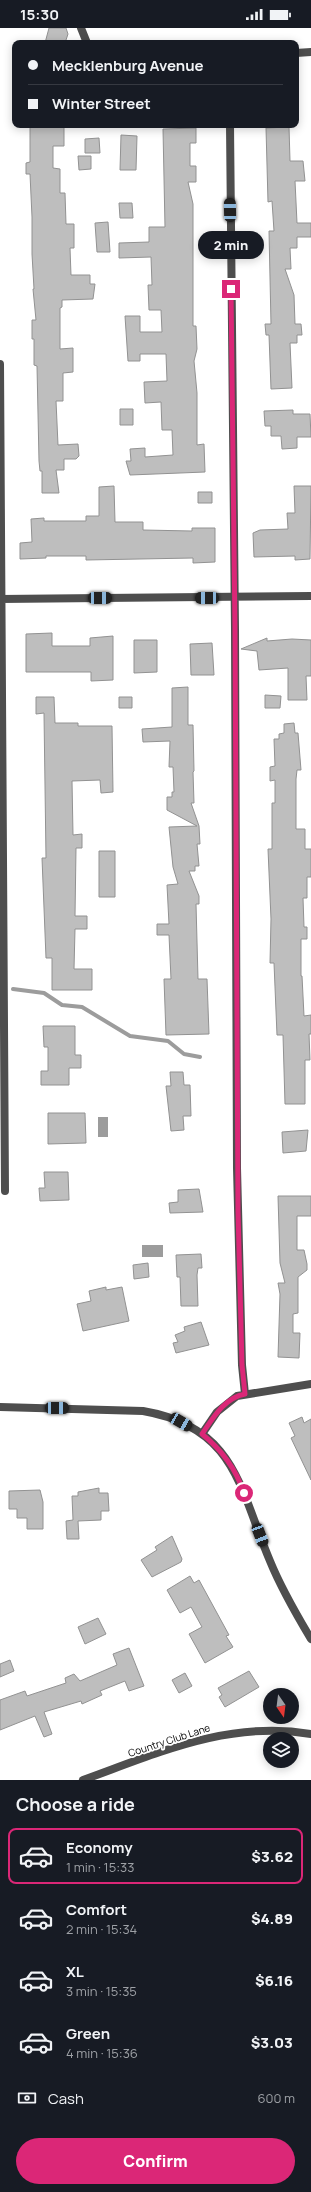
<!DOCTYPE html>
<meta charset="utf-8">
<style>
body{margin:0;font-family:Manrope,sans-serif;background:#20242c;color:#f1f3f6;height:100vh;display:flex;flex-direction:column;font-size:15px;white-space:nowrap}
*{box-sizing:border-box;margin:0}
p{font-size:13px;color:#9ea1a6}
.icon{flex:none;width:22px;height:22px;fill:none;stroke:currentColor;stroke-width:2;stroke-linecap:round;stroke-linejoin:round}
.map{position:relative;height:1752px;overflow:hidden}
.drawer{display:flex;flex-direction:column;background:#171b24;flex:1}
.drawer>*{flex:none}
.top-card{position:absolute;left:12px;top:12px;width:287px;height:88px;border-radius:8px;box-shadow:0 2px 10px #0003;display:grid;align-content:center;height:88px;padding:0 16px;background:#171b24}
.needle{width:26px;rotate:166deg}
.tools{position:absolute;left:263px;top:1660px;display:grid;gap:8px}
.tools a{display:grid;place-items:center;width:36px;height:36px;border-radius:50%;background:#171b24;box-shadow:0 2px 10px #0003;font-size:20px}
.end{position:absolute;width:18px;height:18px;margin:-9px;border:5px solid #db2777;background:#fff;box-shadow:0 0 0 2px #fff}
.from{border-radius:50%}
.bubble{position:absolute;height:28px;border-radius:14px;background:#171b24;box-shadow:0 2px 10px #0003;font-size:13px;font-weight:800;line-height:28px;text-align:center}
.car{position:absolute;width:12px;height:24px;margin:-12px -6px;border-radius:5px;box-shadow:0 0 3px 1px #0007;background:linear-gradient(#222 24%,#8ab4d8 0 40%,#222 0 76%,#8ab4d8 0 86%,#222 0)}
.top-card b{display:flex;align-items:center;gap:14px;height:38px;font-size:15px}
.top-card b+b{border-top:1px solid #363941}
.top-card i{width:10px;height:10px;background:#f1f3f6}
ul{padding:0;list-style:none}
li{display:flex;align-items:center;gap:12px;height:56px;margin:0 8px 6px;padding:0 8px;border:2px solid transparent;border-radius:8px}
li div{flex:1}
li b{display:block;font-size:15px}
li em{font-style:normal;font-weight:800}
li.selected{border-color:#db2777}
li>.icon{width:36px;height:36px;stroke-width:1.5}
h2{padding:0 16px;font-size:18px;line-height:48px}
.pay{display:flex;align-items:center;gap:10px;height:44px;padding:0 16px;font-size:15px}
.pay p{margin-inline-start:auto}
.cta{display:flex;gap:8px;margin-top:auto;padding:8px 16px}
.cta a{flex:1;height:46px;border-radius:24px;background:#db2777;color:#fff;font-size:16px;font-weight:800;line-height:46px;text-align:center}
.status{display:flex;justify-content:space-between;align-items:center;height:28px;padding:0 20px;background:#171b24;direction:ltr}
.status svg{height:11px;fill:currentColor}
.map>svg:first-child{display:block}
.water{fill:#9c9c9c}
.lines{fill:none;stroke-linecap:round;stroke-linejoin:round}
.stream{stroke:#9c9c9c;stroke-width:4}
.building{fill:#bebebe;stroke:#929292}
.minor{stroke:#4e4e4e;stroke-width:8}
.route{stroke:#db2777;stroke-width:5}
.labels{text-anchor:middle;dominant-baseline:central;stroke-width:3.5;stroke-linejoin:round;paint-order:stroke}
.street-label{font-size:10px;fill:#000;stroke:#fff}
</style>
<div class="status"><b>15:30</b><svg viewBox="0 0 49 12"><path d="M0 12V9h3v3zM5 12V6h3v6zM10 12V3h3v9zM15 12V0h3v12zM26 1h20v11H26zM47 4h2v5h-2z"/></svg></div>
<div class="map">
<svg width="311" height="1752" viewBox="0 0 311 1752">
<rect width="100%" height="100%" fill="#fff"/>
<!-- water -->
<path class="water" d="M 98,1089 L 108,1089 L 108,1109 L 98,1109 Z
M 142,1217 L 163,1217 L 163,1229 L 142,1229 Z"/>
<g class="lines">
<!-- stream -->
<path class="stream" d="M 13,961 L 44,965 L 62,977 L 82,979 L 130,1008 L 168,1013 L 184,1026 L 200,1029"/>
</g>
<!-- building -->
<path class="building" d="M 49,0 L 66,0 L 68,6 L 65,15 L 45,15 Z
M 30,97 L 64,97 L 64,118 L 53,118 L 53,140 L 60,141 L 60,165 L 65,165 L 66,196 L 74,196 L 74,220 L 70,220 L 71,247 L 90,247 L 90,256 L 95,256 L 93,271 L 62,272 L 62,279 L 60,280 L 60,321 L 73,320 L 73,344 L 63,345 L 63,373 L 56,373 L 58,417 L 78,416 L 79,428 L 76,431 L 64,431 L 64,442 L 56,442 L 59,465 L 42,465 L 42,443 L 40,443 L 39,433 L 37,338 L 34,337 L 34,311 L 32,311 L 32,292 L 36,292 L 33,261 L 34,261 L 32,226 L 32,189 L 30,146 L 26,146 L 26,135 L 30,134 Z
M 289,99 L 290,133 L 303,133 L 305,153 L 295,153 L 297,195 L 311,195 L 311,209 L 297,209 L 297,220 L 290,220 L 291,241 L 285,241 L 294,267 L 295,296 L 301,296 L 302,307 L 297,307 L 297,315 L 290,315 L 292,360 L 271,361 L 269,307 L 266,307 L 265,296 L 271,296 L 269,203 L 274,203 L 272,173 L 268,174 L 266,100 Z
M 196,100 L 196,115 L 190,115 L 190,138 L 196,138 L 196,154 L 188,154 L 193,176 L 193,298 L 196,298 L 197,321 L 194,333 L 197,365 L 197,417 L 204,416 L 205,444 L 130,447 L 126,433 L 131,433 L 130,421 L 145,420 L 145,429 L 173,427 L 172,402 L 162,402 L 161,374 L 145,375 L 144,354 L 167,353 L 166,326 L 140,326 L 140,333 L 128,333 L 125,288 L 140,288 L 140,304 L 162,304 L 161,282 L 149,282 L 148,257 L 152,257 L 151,229 L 119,230 L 119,215 L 149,214 L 149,199 L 165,199 L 163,101 Z
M 121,107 L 137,108 L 136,142 L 120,142 Z
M 99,110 L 100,125 L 85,125 L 85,111 Z
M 78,128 L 91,128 L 91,141 L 79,142 Z
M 119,175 L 132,175 L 133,190 L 120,190 Z
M 108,194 L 110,224 L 97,224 L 95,195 Z
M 120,381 L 133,381 L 133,397 L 120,397 Z
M 293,382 L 293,386 L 310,386 L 311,409 L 297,409 L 297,420 L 282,421 L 281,408 L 271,408 L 271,398 L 265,398 L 264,383 Z
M 114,458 L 115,494 L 143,494 L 143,502 L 192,503 L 192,500 L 215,500 L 215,534 L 193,535 L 193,530 L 86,532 L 86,528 L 46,528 L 46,530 L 20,531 L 20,515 L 32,514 L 31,491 L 44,490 L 44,493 L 86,493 L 86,488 L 99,488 L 99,459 Z
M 294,458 L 311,458 L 310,531 L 295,532 L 295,528 L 254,529 L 253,505 L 260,502 L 288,501 L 287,485 L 295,485 Z
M 198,464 L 212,464 L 212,475 L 198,475 Z
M 52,605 L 52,618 L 90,618 L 90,610 L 113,608 L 113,652 L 91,653 L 91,644 L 26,644 L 26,606 Z
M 267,610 L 267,613 L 292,611 L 311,612 L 311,648 L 306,648 L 307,672 L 288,672 L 288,640 L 259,642 L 257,623 L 241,621 Z
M 134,612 L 157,612 L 157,644 L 134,645 Z
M 212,615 L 214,647 L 191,647 L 190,616 Z
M 188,659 L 188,697 L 193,697 L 194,743 L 193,744 L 194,775 L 191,775 L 199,798 L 200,816 L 197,816 L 199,838 L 195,838 L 195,843 L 189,843 L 199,868 L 199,876 L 196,876 L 198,951 L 207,951 L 209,1006 L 166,1007 L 164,951 L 171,951 L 169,907 L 157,907 L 157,896 L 169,896 L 167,857 L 178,856 L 173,839 L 169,799 L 197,798 L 167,782 L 167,769 L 172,769 L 172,764 L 174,764 L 173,739 L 169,739 L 170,713 L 143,714 L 142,701 L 172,699 L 172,660 Z
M 265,667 L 281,668 L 280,680 L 265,680 Z
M 36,669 L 54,669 L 55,695 L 78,695 L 78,698 L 112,698 L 113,764 L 101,765 L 100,752 L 72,753 L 73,807 L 82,806 L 82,820 L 76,820 L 75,888 L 87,888 L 87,901 L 75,901 L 74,941 L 92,941 L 92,962 L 52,962 L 52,930 L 46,930 L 42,830 L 46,830 L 44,685 L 36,686 Z
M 119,669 L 132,669 L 132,680 L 119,680 Z
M 294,695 L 295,705 L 298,705 L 301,742 L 297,742 L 296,751 L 296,801 L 305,801 L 305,821 L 311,821 L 311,849 L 307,849 L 307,870 L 303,870 L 304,899 L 307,899 L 307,911 L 301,911 L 301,948 L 302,948 L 304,988 L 311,987 L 311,1006 L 309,1006 L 310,1032 L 305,1032 L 305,1076 L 285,1076 L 283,1007 L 277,1007 L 274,935 L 270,935 L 271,891 L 268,821 L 272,821 L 272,775 L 275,775 L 275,752 L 270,753 L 270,739 L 275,738 L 274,711 L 279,711 L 279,706 L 284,705 L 284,696 Z
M 99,823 L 115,823 L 115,869 L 99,869 Z
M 43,998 L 75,998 L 75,1027 L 81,1027 L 81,1040 L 69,1040 L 69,1057 L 41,1057 L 41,1043 L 48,1043 L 48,1019 L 44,1019 Z
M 170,1044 L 183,1044 L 184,1057 L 190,1057 L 191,1088 L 183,1088 L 184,1102 L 171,1103 L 166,1058 L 171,1058 Z
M 48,1085 L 85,1085 L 86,1115 L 48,1116 Z
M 308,1102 L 306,1123 L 283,1125 L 282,1104 Z
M 44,1144 L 68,1144 L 69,1172 L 40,1173 L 39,1160 L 45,1160 Z
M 199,1161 L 203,1184 L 170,1185 L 169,1175 L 178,1174 L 178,1162 Z
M 278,1168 L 311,1168 L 311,1188 L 297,1188 L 297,1222 L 304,1222 L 307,1236 L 307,1242 L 298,1249 L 298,1285 L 293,1286 L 293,1305 L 300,1305 L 299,1330 L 278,1329 L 280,1266 L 278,1255 L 285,1255 L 280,1235 Z
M 201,1226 L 202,1240 L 198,1240 L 197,1247 L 198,1278 L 181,1278 L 180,1249 L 177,1249 L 176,1227 Z
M 148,1235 L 149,1249 L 134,1251 L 133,1237 Z
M 106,1259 L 106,1262 L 122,1259 L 129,1293 L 83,1303 L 77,1276 L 91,1273 L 89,1263 Z
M 201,1294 L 209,1317 L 176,1325 L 173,1315 L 178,1314 L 175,1307 L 185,1303 L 184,1299 Z
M 302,1389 L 304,1395 L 311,1391 L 311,1452 L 291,1410 L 295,1408 L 289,1395 Z
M 99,1460 L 99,1465 L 108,1465 L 109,1483 L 101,1483 L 101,1492 L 78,1493 L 79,1511 L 67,1511 L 66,1493 L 73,1492 L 72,1468 L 78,1468 L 78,1464 Z
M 40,1462 L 43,1474 L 43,1501 L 27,1501 L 27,1490 L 17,1490 L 17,1481 L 9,1481 L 9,1463 Z
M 172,1508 L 182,1531 L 181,1534 L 152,1549 L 141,1532 L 157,1522 L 155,1519 Z
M 190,1548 L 194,1555 L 199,1552 L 229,1607 L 226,1608 L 233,1619 L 205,1635 L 189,1606 L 202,1599 L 191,1579 L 180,1585 L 167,1562 Z
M 98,1590 L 106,1606 L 85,1616 L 78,1599 Z
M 129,1620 L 144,1658 L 129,1663 L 125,1653 L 100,1663 L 102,1667 L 82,1676 L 81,1673 L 44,1684 L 52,1706 L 44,1709 L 35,1688 L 0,1702 L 0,1672 L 25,1663 L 27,1668 L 66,1655 L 65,1650 L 74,1646 L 80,1653 L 117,1637 L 113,1626 Z
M 10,1632 L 14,1643 L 0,1649 L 0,1636 Z
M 249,1643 L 259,1659 L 225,1679 L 219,1669 L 222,1667 L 218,1660 Z
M 185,1645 L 192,1658 L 179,1665 L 172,1652 Z"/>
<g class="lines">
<!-- minor -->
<path class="minor" d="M 81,0 L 87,15
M 296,25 L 311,24
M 230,97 L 235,601 L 237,1140 L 242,1337 L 245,1366
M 0,336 L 5,1163
M 0,571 L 311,568
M 0,1379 L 143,1383 C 236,1399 239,1460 270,1533 C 281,1560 296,1586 311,1611
M 202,1406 L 217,1384 L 237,1368 L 311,1356
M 83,1752 C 158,1725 229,1692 311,1706"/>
</g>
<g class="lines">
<!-- route -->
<path class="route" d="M 231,261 L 235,601 L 238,1182 L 242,1337 L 245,1366 C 224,1370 213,1390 202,1406 C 222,1422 236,1441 244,1465"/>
</g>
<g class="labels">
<!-- street labels -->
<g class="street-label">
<text transform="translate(169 1712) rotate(-18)">Country Club Lane</text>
</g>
</g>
</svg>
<div class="tools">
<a><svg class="needle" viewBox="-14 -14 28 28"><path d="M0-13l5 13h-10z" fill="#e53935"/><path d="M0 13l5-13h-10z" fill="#9ea1a6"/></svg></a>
<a><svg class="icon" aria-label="layers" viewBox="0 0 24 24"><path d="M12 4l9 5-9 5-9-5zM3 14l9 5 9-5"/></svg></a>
</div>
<i class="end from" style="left:244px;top:1465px"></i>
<i class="end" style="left:231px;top:261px"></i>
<div class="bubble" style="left:198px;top:203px;width:66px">2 min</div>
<i class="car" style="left:230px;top:182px;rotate:359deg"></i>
<i class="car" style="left:100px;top:570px;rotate:90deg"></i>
<i class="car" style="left:207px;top:570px;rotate:270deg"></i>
<i class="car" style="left:57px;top:1380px;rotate:91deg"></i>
<i class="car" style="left:181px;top:1394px;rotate:120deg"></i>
<i class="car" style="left:260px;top:1507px;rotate:159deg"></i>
<div class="top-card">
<b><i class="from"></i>Mecklenburg Avenue</b>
<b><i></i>Winter Street</b>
</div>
</div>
<section class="drawer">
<h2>Choose a ride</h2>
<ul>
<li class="selected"><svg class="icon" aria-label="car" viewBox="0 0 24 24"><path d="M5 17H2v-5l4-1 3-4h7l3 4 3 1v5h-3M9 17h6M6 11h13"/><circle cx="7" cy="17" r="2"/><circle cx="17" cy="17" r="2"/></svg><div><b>Economy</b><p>1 min · 15:33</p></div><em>$3.62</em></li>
<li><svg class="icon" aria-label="car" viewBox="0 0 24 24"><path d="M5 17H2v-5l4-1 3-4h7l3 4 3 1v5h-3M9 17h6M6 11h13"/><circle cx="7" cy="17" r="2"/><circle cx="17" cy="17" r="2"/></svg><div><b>Comfort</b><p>2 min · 15:34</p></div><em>$4.89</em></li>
<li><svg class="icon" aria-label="car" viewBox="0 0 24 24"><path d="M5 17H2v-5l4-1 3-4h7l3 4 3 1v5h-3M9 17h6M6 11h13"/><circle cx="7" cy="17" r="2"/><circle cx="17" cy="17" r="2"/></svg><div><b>XL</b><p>3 min · 15:35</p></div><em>$6.16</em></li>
<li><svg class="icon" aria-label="car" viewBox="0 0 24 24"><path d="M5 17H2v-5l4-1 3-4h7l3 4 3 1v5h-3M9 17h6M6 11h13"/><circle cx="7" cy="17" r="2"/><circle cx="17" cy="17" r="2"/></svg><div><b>Green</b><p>4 min · 15:36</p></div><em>$3.03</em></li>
</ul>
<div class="pay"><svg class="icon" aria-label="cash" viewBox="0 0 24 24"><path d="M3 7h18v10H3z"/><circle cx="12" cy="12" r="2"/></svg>Cash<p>600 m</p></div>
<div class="cta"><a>Confirm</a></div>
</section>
